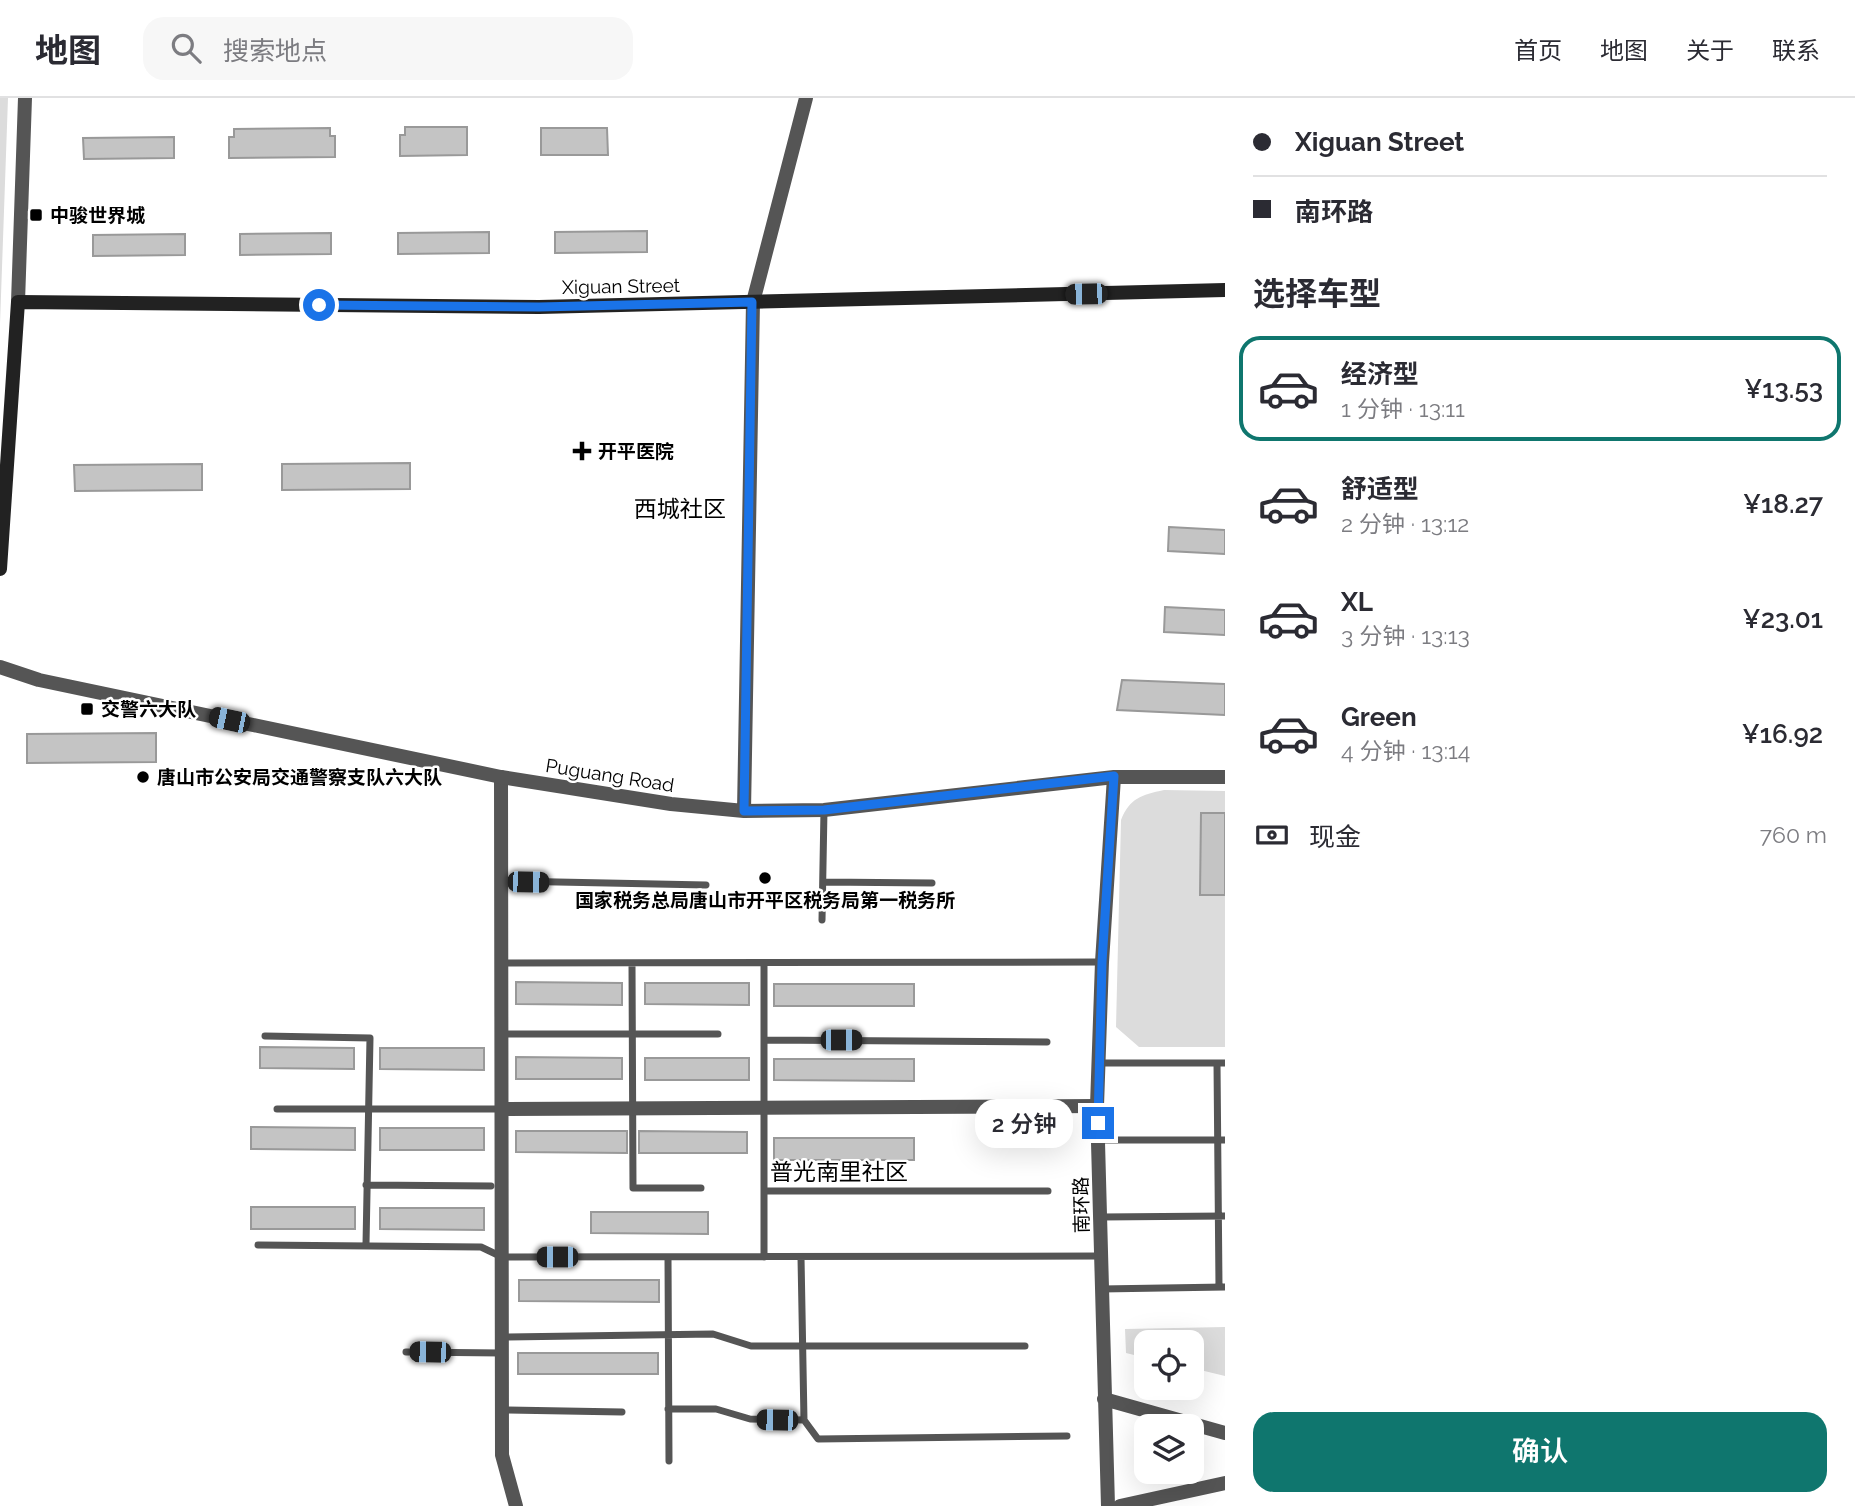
<!DOCTYPE html>
<html lang="zh">
<meta charset="utf-8">
<style>
body{margin:0;font-family:Raleway,"Noto Sans SC",sans-serif;background:#f7f7f7;color:#2b2b33;height:100vh;display:flex;flex-direction:column;font-size:26px;white-space:nowrap}
*{box-sizing:border-box;margin:0}
p{font-size:23px;color:#7c7c81}
.icon{flex:none;width:38px;height:38px;fill:none;stroke:currentColor;stroke-width:2;stroke-linecap:round;stroke-linejoin:round}
.map{position:relative;flex:1;overflow:hidden}
.panel{display:flex;flex-direction:column;background:#fff;width:630px}
.panel>*{flex:none}
.guide{display:grid;align-content:center;height:154px;padding:0 28px;background:#fff}
.fabs{position:absolute;left:1134px;top:1232px;display:grid;gap:14px}
.fabs a{display:grid;place-items:center;width:70px;height:70px;border-radius:14px;background:#fff;box-shadow:0 7px 28px #0002;font-size:35px}
.end{position:absolute;width:32px;height:32px;margin:-16px;border:9px solid #1a73e8;background:#fff;box-shadow:0 0 0 4px #fff}
.from{border-radius:50%}
.bubble{position:absolute;height:49px;border-radius:21px;background:#fff;box-shadow:0 7px 28px #0002;font-size:23px;font-weight:600;line-height:49px;text-align:center}
.car{position:absolute;width:21px;height:42px;margin:-21px -10px;border-radius:9px;box-shadow:0 0 5px 2px #0007;background:linear-gradient(#222 24%,#8ab4d8 0 40%,#222 0 76%,#8ab4d8 0 86%,#222 0)}
.guide b{display:flex;align-items:center;gap:24px;height:66px;font-size:26px}
.guide b+b{border-top:2px solid #e1e1e2}
.guide i{width:18px;height:18px;background:#2b2b33}
ul{padding:0;list-style:none}
li{display:flex;align-items:center;gap:21px;height:105px;margin:0 14px 10px;padding:0 14px;border:4px solid transparent;border-radius:21px}
li div{flex:1}
li b{display:block;font-size:26px}
li em{font-style:normal;font-weight:600}
li.on{border-color:#0f766e}
li>.icon{width:63px;height:63px;stroke-width:1.5}
h2{padding:0 28px;font-size:32px;line-height:84px}
.pay{display:flex;align-items:center;gap:18px;height:77px;padding:0 28px;font-size:26px}
.pay p{margin-inline-start:auto}
.action{display:flex;gap:14px;margin-top:auto;padding:14px 28px}
.action a{flex:1;height:80px;border-radius:21px;background:#0f766e;color:#fff;font-size:28px;font-weight:600;line-height:80px;text-align:center}
header{display:flex;align-items:center;gap:42px;box-sizing:border-box;height:98px;padding:0 35px;background:#fff;border-bottom:2px solid #e1e1e2}
header strong{font-size:33px}
nav{display:flex;gap:38px;margin-inline-start:auto;font-size:24px}
.search{width:490px;height:63px;background:#f7f7f7;display:flex;align-items:center;gap:18px;box-sizing:border-box;padding:0 24px;border-radius:21px;color:#7c7c81;font-size:26px}
main{display:flex;flex:1;min-height:0}
.map>svg:first-child{display:block}
.park{fill:#dcdcdc}
.building{fill:#c4c4c4;stroke:#999;stroke-width:2}
.lines{fill:none;stroke-linecap:round;stroke-linejoin:round}
.service{stroke:#555;stroke-width:7}
.minor{stroke:#555;stroke-width:14}
.tertiary{stroke:#555;stroke-width:14}
.secondary{stroke:#222;stroke-width:14}
.route{stroke:#1a73e8;stroke-width:9}
.poi-dot{fill:#000;stroke:#fff;stroke-width:2.5}
.labels{text-anchor:middle;dominant-baseline:central;stroke-width:5;stroke-linejoin:round;paint-order:stroke}
.poi-label{font-size:19px;font-weight:bold;fill:#000;stroke:#fff;text-anchor:start}
.street-label{font-size:19px;fill:#000;stroke:#fff}
.quarter-label{font-size:23px;fill:#000;stroke:#fff}
</style>
<header>
<strong>地图</strong>
<div class="search"><svg class="icon" aria-label="search" viewBox="0 0 24 24"><circle cx="10" cy="10" r="6"/><path d="M15 15l6 6"/></svg>搜索地点</div>
<nav><a>首页</a><a>地图</a><a>关于</a><a>联系</a></nav>
</header>
<main>
<div class="map">
<svg width="1225" height="1408" viewBox="0 0 1225 1408">
<rect width="100%" height="100%" fill="#fff"/>
<!-- park -->
<path class="park" d="M 0,0 L 8,0 L 0,226 Z
M 1164,692 L 1225,693 L 1225,949 L 1139,949 L 1116,929 L 1121,722 C 1130,700 1141,697 1164,692 Z
M 1225,1229 L 1225,1278 L 1192,1270 L 1192,1244 L 1146,1244 L 1146,1260 L 1126,1255 L 1125,1231 Z"/>
<!-- building -->
<path class="building" d="M 405,29 L 467,29 L 467,57 L 400,58 L 400,37 L 405,37 Z
M 330,30 L 330,38 L 335,38 L 335,59 L 229,60 L 229,39 L 234,39 L 234,31 Z
M 541,30 L 607,30 L 608,57 L 541,57 Z
M 174,39 L 174,60 L 84,61 L 83,40 Z
M 647,133 L 647,154 L 555,155 L 555,134 Z
M 489,134 L 489,155 L 398,156 L 398,135 Z
M 331,135 L 331,156 L 240,157 L 240,136 Z
M 185,136 L 185,157 L 93,158 L 93,137 Z
M 410,365 L 410,391 L 282,392 L 282,366 Z
M 202,366 L 202,392 L 75,393 L 74,367 Z
M 1169,429 L 1225,432 L 1225,456 L 1168,453 Z
M 1165,509 L 1225,512 L 1225,537 L 1164,534 Z
M 1122,582 L 1225,586 L 1225,617 L 1117,612 Z
M 156,635 L 156,664 L 27,665 L 27,636 Z
M 1201,715 L 1225,715 L 1225,797 L 1200,797 Z
M 516,884 L 622,885 L 622,907 L 516,906 Z
M 645,885 L 749,885 L 749,907 L 645,906 Z
M 774,886 L 914,886 L 914,908 L 774,908 Z
M 260,949 L 354,950 L 354,971 L 260,970 Z
M 380,950 L 484,950 L 484,972 L 380,971 Z
M 516,959 L 622,960 L 622,981 L 516,981 Z
M 645,960 L 749,960 L 749,982 L 645,982 Z
M 774,961 L 914,961 L 914,983 L 774,982 Z
M 251,1029 L 355,1030 L 355,1052 L 251,1051 Z
M 380,1030 L 484,1030 L 484,1052 L 380,1052 Z
M 516,1033 L 627,1033 L 627,1055 L 516,1054 Z
M 639,1033 L 747,1034 L 747,1055 L 639,1055 Z
M 774,1040 L 914,1040 L 914,1062 L 774,1062 Z
M 251,1109 L 355,1109 L 355,1131 L 251,1131 Z
M 380,1110 L 484,1110 L 484,1132 L 380,1131 Z
M 591,1114 L 708,1114 L 708,1136 L 591,1135 Z
M 519,1182 L 659,1182 L 659,1204 L 519,1203 Z
M 518,1255 L 658,1255 L 658,1276 L 518,1276 Z"/>
<g class="lines">
<!-- service -->
<path class="service" d="M 502,783 L 706,787
M 823,784 L 932,785
M 822,822 L 824,712
M 503,865 L 1102,864
M 632,866 L 633,1090 L 701,1090
M 764,866 L 764,1159
M 503,936 L 718,936
M 265,938 L 370,940 L 366,1146
M 764,942 L 1047,944
M 1099,965 L 1225,965
M 1217,965 L 1219,1189
M 277,1011 L 501,1011
M 1098,1042 L 1225,1042
M 366,1087 L 491,1088
M 764,1093 L 1048,1093
M 1101,1119 L 1225,1118
M 258,1147 L 481,1149 L 502,1159 L 1101,1158
M 668,1159 L 669,1363
M 801,1159 L 804,1322
M 1101,1191 L 1225,1189
M 502,1239 L 713,1236 L 751,1248 L 1025,1248
M 406,1254 L 502,1255
M 668,1311 L 716,1311 L 750,1321 L 804,1322 L 818,1341 L 1067,1338
M 502,1312 L 622,1314"/>
<!-- minor -->
<path class="minor" d="M 501,679 L 502,1357 L 516,1408
M 502,1011 L 1097,1008"/>
<!-- tertiary -->
<path class="tertiary" d="M 18,204 L 25,0
M 0,569 L 39,582 L 501,679 L 671,706 L 744,713 L 824,712 L 1114,679 L 1225,679
M 744,713 L 753,204 L 806,0
M 1104,1301 L 1225,1335
M 1108,1408 L 1097,1008 L 1102,864 L 1114,679
M 1120,1408 L 1225,1385"/>
<!-- secondary -->
<path class="secondary" d="M 0,471 L 18,204 L 539,209 L 1225,192"/>
</g>
<g class="lines">
<!-- route -->
<path class="route" d="M 319,207 L 539,209 L 752,204 L 744,713 L 824,712 L 1114,678 L 1102,864 L 1098,1025"/>
</g>
<!-- markers -->
<g class="poi-dot">
<rect x="29" y="110" width="14" height="14" rx="3.5"/>
<path d="M578.5 342.5h7v7h7v7h-7v7h-7v-7h-7v-7h7z"/>
<rect x="80" y="604" width="14" height="14" rx="3.5"/>
<circle cx="143" cy="679" r="7"/>
<circle cx="765" cy="780" r="7"/>
</g>
<g class="labels">
<!-- poi labels -->
<g class="poi-label">
<text x="50" y="117">中骏世界城</text>
<text x="598" y="353">开平医院</text>
<text x="101" y="611">交警六大队</text>
<text x="157" y="679">唐山市公安局交通警察支队六大队</text>
<text x="765" y="802" text-anchor="middle">国家税务总局唐山市开平区税务局第一税务所</text>
</g>
<!-- street labels -->
<g class="street-label">
<text transform="translate(621 188) rotate(-1)">Xiguan Street</text>
<text transform="translate(610 677) rotate(9)">Puguang Road</text>
<text transform="translate(1081 1107) rotate(-91)">南环路</text>
</g>
<!-- quarter labels -->
<g class="quarter-label">
<text x="680" y="410">西城社区</text>
<text x="839" y="1073">普光南里社区</text>
</g>
</g>
</svg>
<div class="fabs">
<a><svg class="icon" aria-label="locate" viewBox="0 0 24 24"><circle cx="12" cy="12" r="6"/><path d="M12 2v4M12 18v4M2 12h4M18 12h4"/></svg></a>
<a><svg class="icon" aria-label="layers" viewBox="0 0 24 24"><path d="M12 4l9 5-9 5-9-5zM3 14l9 5 9-5"/></svg></a>
</div>
<i class="end from" style="left:319px;top:207px"></i>
<i class="end" style="left:1098px;top:1025px"></i>
<div class="bubble" style="left:975px;top:1001px;width:98px">2 分钟</div>
<i class="car" style="left:1086px;top:196px;rotate:269deg"></i>
<i class="car" style="left:229px;top:622px;rotate:282deg"></i>
<i class="car" style="left:528px;top:784px;rotate:91deg"></i>
<i class="car" style="left:841px;top:942px;rotate:90deg"></i>
<i class="car" style="left:557px;top:1159px;rotate:270deg"></i>
<i class="car" style="left:430px;top:1254px;rotate:271deg"></i>
<i class="car" style="left:777px;top:1322px;rotate:271deg"></i>
</div>
<section class="panel">
<div class="guide">
<b><i class="from"></i>Xiguan Street</b>
<b><i></i>南环路</b>
</div>
<h2>选择车型</h2>
<ul>
<li class="on"><svg class="icon" aria-label="car" viewBox="0 0 24 24"><path d="M5 17H2v-5l4-1 3-4h7l3 4 3 1v5h-3M9 17h6M6 11h13"/><circle cx="7" cy="17" r="2"/><circle cx="17" cy="17" r="2"/></svg><div><b>经济型</b><p>1 分钟 · 13:11</p></div><em>¥13.53</em></li>
<li><svg class="icon" aria-label="car" viewBox="0 0 24 24"><path d="M5 17H2v-5l4-1 3-4h7l3 4 3 1v5h-3M9 17h6M6 11h13"/><circle cx="7" cy="17" r="2"/><circle cx="17" cy="17" r="2"/></svg><div><b>舒适型</b><p>2 分钟 · 13:12</p></div><em>¥18.27</em></li>
<li><svg class="icon" aria-label="car" viewBox="0 0 24 24"><path d="M5 17H2v-5l4-1 3-4h7l3 4 3 1v5h-3M9 17h6M6 11h13"/><circle cx="7" cy="17" r="2"/><circle cx="17" cy="17" r="2"/></svg><div><b>XL</b><p>3 分钟 · 13:13</p></div><em>¥23.01</em></li>
<li><svg class="icon" aria-label="car" viewBox="0 0 24 24"><path d="M5 17H2v-5l4-1 3-4h7l3 4 3 1v5h-3M9 17h6M6 11h13"/><circle cx="7" cy="17" r="2"/><circle cx="17" cy="17" r="2"/></svg><div><b>Green</b><p>4 分钟 · 13:14</p></div><em>¥16.92</em></li>
</ul>
<div class="pay"><svg class="icon" aria-label="cash" viewBox="0 0 24 24"><path d="M3 7h18v10H3z"/><circle cx="12" cy="12" r="2"/></svg>现金<p>760 m</p></div>
<div class="action"><a>确认</a></div>
</section>
</main>
